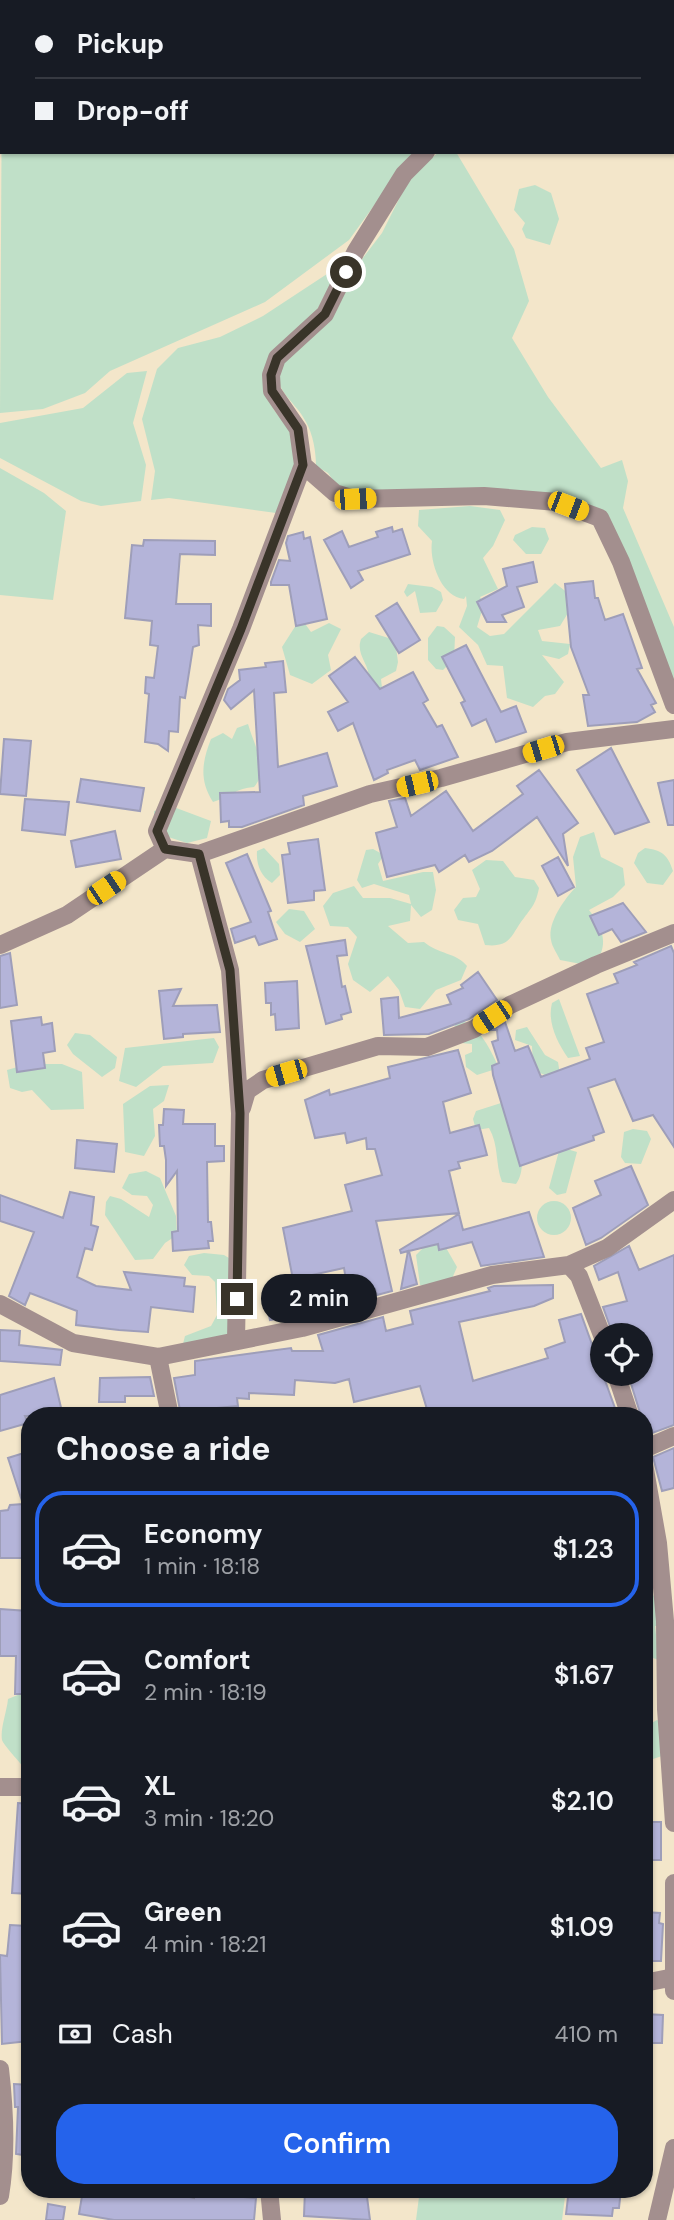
<!DOCTYPE html>
<meta charset="utf-8">
<style>
body{margin:0;font-family:"DM Sans",sans-serif;background:#242831;color:#f1f3f6;height:100vh;display:flex;flex-direction:column;font-size:26px;white-space:nowrap}
*{box-sizing:border-box;margin:0}
p{font-size:23px;color:#9ea1a6}
.icon{flex:none;width:38px;height:38px;fill:none;stroke:currentColor;stroke-width:2;stroke-linecap:round;stroke-linejoin:round}
.map{position:relative;flex:1;overflow:hidden}
.sheet{position:absolute;left:21px;top:1407px;width:632px;height:791px;display:flex;flex-direction:column;background:#171b24;border-radius:28px;box-shadow:0 2px 5px #0004}
.sheet>*{flex:none}
.banner{position:absolute;left:0px;top:0px;width:676px;height:154px;box-shadow:0 2px 5px #0004;display:grid;align-content:center;height:154px;padding:0 35px;background:#171b24}
.controls{position:absolute;left:590px;top:1323px;display:grid;gap:14px}
.controls a{display:grid;place-items:center;width:63px;height:63px;border-radius:50%;background:#171b24;box-shadow:0 2px 5px #0004;font-size:35px}
.end{position:absolute;width:32px;height:32px;margin:-16px;border:9px solid #393429;background:#fff;box-shadow:0 0 0 4px #fff}
.from{border-radius:50%}
.bubble{position:absolute;height:49px;border-radius:24px;background:#171b24;box-shadow:0 2px 5px #0004;font-size:23px;font-weight:600;line-height:49px;text-align:center}
.car{position:absolute;width:21px;height:42px;margin:-21px -10px;border-radius:9px;box-shadow:0 0 5px 2px #0007;background:linear-gradient(#f5c518 24%,#345 0 40%,#f5c518 0 76%,#345 0 86%,#f5c518 0)}
.banner b{display:flex;align-items:center;gap:24px;height:66px;font-size:26px}
.banner b+b{border-top:2px solid #363941}
.banner i{width:18px;height:18px;background:#f1f3f6}
ul{padding:0;list-style:none}
li{display:flex;align-items:center;gap:21px;height:116px;margin:0 14px 10px;padding:0 21px;border:4px solid transparent;border-radius:28px}
li div{flex:1}
li b{display:block;font-size:26px}
li em{font-style:normal;font-weight:600}
li.active{border-color:#2563eb}
li>.icon{width:63px;height:63px;stroke-width:1.5}
h2{padding:0 35px;font-size:32px;line-height:84px}
.pay{display:flex;align-items:center;gap:18px;height:77px;padding:0 35px;font-size:26px}
.pay p{margin-inline-start:auto}
.action{display:flex;gap:14px;margin-top:auto;padding:14px 35px}
.action a{flex:1;height:80px;border-radius:28px;background:#2563eb;color:#fff;font-size:28px;font-weight:600;line-height:80px;text-align:center}
.map>svg:first-child{display:block}
.green{fill:#c0e0c8}
.building{fill:#b4b4d9;stroke:#9e9eb9;stroke-width:2}
.lines{fill:none;stroke-linecap:round;stroke-linejoin:round}
.minor{stroke:#a38f8e;stroke-width:18}
.route{stroke:#393429;stroke-width:9}
</style>
<div class="map">
<svg width="674" height="2220" viewBox="0 0 674 2220">
<rect width="100%" height="100%" fill="#f3e6ca"/>
<!-- green -->
<path class="green" d="M 34,0 L 631,0 L 34,2 Z
M 2,66 L 2,152 L 413,152 L 349,240 L 265,302 L 110,371 L 85,393 L 43,409 L 0,413 Z
M 439,152 L 456,152 L 514,249 L 529,301 L 512,338 L 548,397 L 601,468 L 622,460 L 628,481 L 623,508 L 674,627 L 674,688 L 609,517 L 427,493 L 339,489 L 328,473 L 316,466 C 316,452 313,434 306,422 C 296,402 277,394 277,370 L 382,233 L 411,175 Z
M 535,185 L 551,193 L 559,219 L 550,245 L 526,238 L 522,229 L 525,223 L 514,210 L 519,189 Z
M 330,272 L 336,274 L 316,312 L 264,377 L 274,410 L 294,435 L 294,478 L 276,513 L 169,498 L 151,500 L 155,471 L 142,419 L 157,369 L 178,348 L 220,337 L 263,316 Z
M 147,371 L 133,423 L 146,465 L 141,501 L 101,506 L 81,501 L 0,458 L 0,423 L 83,408 L 127,373 Z
M 0,468 L 44,493 L 66,511 L 53,600 L 0,595 Z
M 470,506 L 500,510 L 505,520 L 493,546 L 483,558 L 498,589 L 480,597 L 484,604 L 477,627 L 490,636 L 504,634 L 555,583 L 569,594 L 568,613 L 560,626 L 538,630 L 542,641 L 570,644 L 568,654 L 559,659 L 542,655 L 564,682 L 555,694 L 545,696 L 533,707 L 507,698 L 503,666 L 487,665 L 478,645 L 459,627 L 467,606 L 466,596 L 464,599 C 441,597 429,561 432,541 L 418,526 L 419,510 Z
M 532,527 L 545,528 L 549,539 L 541,554 L 526,554 L 513,540 L 515,535 Z
M 408,584 L 432,587 L 441,592 L 443,600 L 436,612 L 420,613 L 415,591 L 407,597 L 404,592 Z
M 303,621 L 311,632 L 329,623 L 341,629 L 328,655 L 331,670 L 312,684 L 290,675 L 282,647 L 298,622 Z
M 437,626 L 444,627 L 455,637 L 454,659 L 443,670 L 436,669 L 428,660 L 428,638 Z
M 369,632 L 395,640 L 398,662 L 396,671 L 381,679 L 383,697 L 369,684 C 372,665 355,656 361,639 Z
M 248,724 C 253,743 270,770 254,787 C 237,788 229,797 213,802 C 199,780 202,762 211,739 L 223,733 L 232,739 L 237,728 Z
M 171,806 L 211,821 L 207,838 L 187,843 L 165,836 L 154,818 L 154,811 Z
M 594,832 L 601,857 L 623,868 L 625,885 L 613,897 L 589,910 C 599,923 607,937 601,953 L 581,964 L 560,960 C 558,955 552,947 551,940 C 547,923 565,898 576,887 L 573,857 L 580,837 Z
M 264,848 L 279,864 L 280,875 L 272,883 C 261,876 256,865 257,851 Z
M 645,848 C 662,850 668,855 673,871 L 663,885 L 647,883 L 634,863 L 638,853 Z
M 373,849 L 384,855 L 378,864 L 383,881 L 423,872 L 433,872 L 436,890 L 432,910 L 421,917 L 411,905 L 410,921 L 388,926 L 408,943 L 424,942 C 438,954 457,953 467,966 L 461,980 L 436,990 L 420,1009 L 405,1007 L 399,990 L 388,976 L 370,992 L 353,980 L 348,964 L 357,937 L 348,927 L 330,926 L 323,906 L 333,893 L 354,886 L 363,898 L 390,898 L 411,904 L 409,895 L 374,884 L 362,888 L 357,880 L 366,850 Z
M 486,860 L 503,861 L 515,877 L 534,880 L 539,888 C 536,903 533,906 524,918 C 511,934 512,948 485,945 L 478,924 L 458,920 L 454,910 L 463,898 L 476,897 L 480,889 L 472,870 Z
M 289,909 L 304,911 L 315,929 L 300,942 L 285,934 L 276,922 Z
M 559,999 L 580,1056 L 568,1058 C 557,1042 547,1022 552,1003 Z
M 461,1021 C 479,1024 492,1053 499,1068 L 477,1075 L 466,1067 L 465,1055 L 472,1052 L 472,1044 L 461,1043 L 450,1035 L 457,1022 Z
M 527,1027 L 545,1055 L 558,1062 L 560,1075 L 552,1078 L 533,1070 L 532,1046 L 515,1040 L 516,1030 Z
M 75,1033 L 90,1035 L 117,1057 L 115,1068 L 102,1077 L 73,1054 L 67,1045 Z
M 214,1038 L 219,1047 L 213,1063 L 163,1066 L 136,1087 L 119,1081 L 125,1048 Z
M 28,1064 L 62,1064 L 82,1072 L 84,1109 L 51,1110 L 32,1090 L 22,1092 L 10,1088 L 7,1070 Z
M 169,1085 L 164,1101 L 153,1109 L 155,1136 L 144,1156 L 125,1152 L 123,1104 L 150,1086 Z
M 501,1103 C 511,1125 532,1161 516,1184 L 502,1182 C 495,1163 499,1145 489,1128 L 476,1130 L 473,1119 L 476,1111 Z
M 633,1129 L 647,1131 L 651,1139 L 641,1164 L 625,1163 L 621,1157 L 624,1132 Z
M 560,1147 L 577,1152 L 566,1193 L 557,1195 L 549,1188 Z
M 146,1171 L 160,1178 L 176,1216 L 177,1235 L 165,1243 L 153,1259 L 135,1260 L 105,1215 L 106,1202 L 110,1196 L 121,1199 L 149,1217 L 153,1205 L 147,1196 L 132,1195 L 122,1188 L 129,1174 Z
M537 1218a17 17 0 1 1 34 0a17 17 0 1 1-34 0Z
M 429,1242 L 445,1246 L 457,1267 L 451,1281 L 428,1288 L 420,1285 L 416,1255 Z
M 204,1253 L 224,1255 L 242,1266 L 230,1332 L 216,1349 L 183,1344 L 185,1336 L 211,1326 L 217,1315 L 215,1282 L 209,1276 L 192,1275 L 184,1265 L 189,1256 Z
M 652,1595 L 670,1602 L 668,1626 L 655,1626 L 659,1660 L 647,1656 L 644,1650 L 644,1604 Z
M 30,1690 L 30,1776 C 24,1766 3,1745 2,1740 C 0,1729 7,1711 8,1699 Z
M 657,1720 L 673,1726 L 662,1756 L 647,1761 L 644,1760 L 644,1727 Z
M 420,2189 L 566,2189 L 562,2220 L 416,2220 Z"/>
<!-- building -->
<path class="building" d="M 392,527 L 393,532 L 402,529 L 410,554 L 358,571 L 363,580 L 351,588 L 324,540 L 342,531 L 349,547 L 378,537 L 376,532 Z
M 303,532 L 304,539 L 310,537 L 327,619 L 296,626 L 289,585 L 271,585 L 271,582 L 279,560 L 290,561 L 286,543 L 288,536 Z
M 144,540 L 215,541 L 215,555 L 180,554 L 176,604 L 211,604 L 211,626 L 198,625 L 199,645 L 193,647 L 185,698 L 180,697 L 178,732 L 169,731 L 168,751 L 158,744 L 145,742 L 149,694 L 145,693 L 146,677 L 154,678 L 158,646 L 150,645 L 152,621 L 125,618 L 132,545 L 143,546 Z
M 533,562 L 537,582 L 517,587 L 524,607 L 502,615 L 506,622 L 487,622 L 477,602 L 507,586 L 503,569 Z
M 593,581 L 595,598 L 598,598 L 605,620 L 623,614 L 642,668 L 637,669 L 656,703 L 651,705 L 655,712 L 637,722 L 588,726 L 583,695 L 589,695 L 571,647 L 565,584 Z
M 397,603 L 420,640 L 399,653 L 376,616 Z
M 466,645 L 501,712 L 516,706 L 526,732 L 496,742 L 486,719 L 472,726 L 461,703 L 465,701 L 442,657 Z
M 355,657 L 380,689 L 413,672 L 428,700 L 423,703 L 437,727 L 442,725 L 458,757 L 420,770 L 415,760 L 387,770 L 388,773 L 374,780 L 353,723 L 338,731 L 328,712 L 348,702 L 329,676 Z
M 283,661 L 286,692 L 274,693 L 278,767 L 327,753 L 337,786 L 303,796 L 304,805 L 242,827 L 229,827 L 229,821 L 221,822 L 220,793 L 260,792 L 254,690 L 231,709 L 224,700 L 228,689 L 240,680 L 239,670 L 266,667 L 265,663 Z
M 4,739 L 31,741 L 26,796 L 0,794 Z
M 611,748 L 649,822 L 615,834 L 577,770 Z
M 539,770 L 578,823 L 563,834 L 568,866 L 537,817 L 492,851 L 469,862 L 465,855 L 439,872 L 435,865 L 387,877 L 376,833 L 397,827 L 389,801 L 405,798 L 411,816 L 446,791 L 473,831 L 523,794 L 517,786 Z
M 81,779 L 144,788 L 140,811 L 77,802 Z
M 674,780 L 674,825 L 668,825 L 658,783 Z
M 25,799 L 69,802 L 65,835 L 22,830 Z
M 115,831 L 121,859 L 76,867 L 71,841 Z
M 318,839 L 325,890 L 314,891 L 314,900 L 288,903 L 282,855 L 290,854 L 288,843 Z
M 247,854 L 271,911 L 268,912 L 277,939 L 259,945 L 255,936 L 235,943 L 231,929 L 251,922 L 226,863 Z
M 558,857 L 574,887 L 558,896 L 542,866 Z
M 623,903 L 646,932 L 621,942 L 612,929 L 599,935 L 590,916 Z
M 345,940 L 347,955 L 337,956 L 342,987 L 345,986 L 351,1012 L 341,1015 L 342,1019 L 326,1024 L 306,946 Z
M 671,946 L 674,953 L 674,1147 L 653,1115 L 633,1121 L 615,1079 L 588,1088 L 604,1132 L 593,1136 L 594,1140 L 520,1166 L 493,1075 L 492,1066 L 499,1063 L 492,1042 L 498,1040 L 497,1030 L 493,1030 L 505,1022 L 515,1051 L 528,1046 L 541,1077 L 590,1059 L 586,1048 L 604,1042 L 587,994 L 618,983 L 614,974 L 637,965 L 634,962 Z
M 10,953 L 17,1005 L 0,1008 L 0,956 Z
M 478,972 L 497,1000 L 469,1019 L 429,1034 L 384,1035 L 381,999 L 398,997 L 399,1018 L 451,1004 L 447,995 L 463,988 L 461,985 Z
M 297,981 L 299,1028 L 276,1030 L 275,1014 L 271,1015 L 271,1003 L 266,1003 L 265,983 Z
M 181,989 L 173,1006 L 217,1005 L 220,1032 L 183,1034 L 183,1037 L 164,1039 L 159,991 Z
M 41,1017 L 42,1025 L 52,1023 L 55,1051 L 43,1053 L 45,1068 L 17,1072 L 11,1021 Z
M 458,1050 L 471,1093 L 443,1102 L 450,1133 L 479,1125 L 487,1155 L 458,1162 L 460,1168 L 449,1171 L 459,1213 L 376,1221 L 392,1291 L 377,1295 L 375,1289 L 354,1293 L 347,1286 L 344,1268 L 312,1275 L 320,1311 L 270,1320 L 266,1301 L 296,1295 L 283,1228 L 352,1211 L 345,1185 L 382,1175 L 375,1149 L 367,1149 L 366,1138 L 347,1143 L 345,1133 L 315,1138 L 305,1100 L 329,1090 L 330,1095 L 390,1078 L 388,1067 Z
M 164,1109 L 184,1110 L 183,1124 L 215,1124 L 215,1146 L 224,1146 L 224,1161 L 207,1162 L 208,1222 L 211,1222 L 213,1241 L 208,1241 L 209,1248 L 173,1251 L 172,1232 L 178,1231 L 177,1171 L 166,1186 L 166,1160 L 164,1146 L 160,1146 L 159,1125 L 163,1125 Z
M 77,1140 L 117,1144 L 114,1172 L 75,1168 Z
M 631,1166 L 648,1205 L 601,1238 L 586,1245 L 573,1208 L 601,1195 L 595,1181 Z
M 70,1192 L 94,1197 L 91,1225 L 98,1227 L 92,1250 L 85,1248 L 77,1277 L 96,1286 L 131,1290 L 124,1272 L 185,1278 L 184,1286 L 195,1287 L 193,1312 L 151,1307 L 148,1332 L 119,1330 L 76,1325 L 77,1311 L 30,1293 L 25,1305 L 9,1296 L 34,1232 L 0,1221 L 0,1195 L 63,1218 Z
M 529,1212 L 544,1257 L 481,1266 L 472,1242 L 439,1250 L 438,1244 L 409,1251 L 417,1284 L 401,1289 L 408,1251 L 401,1253 L 400,1250 L 459,1214 L 463,1230 Z
M 629,1246 L 639,1270 L 674,1255 L 674,1425 L 647,1435 L 644,1416 L 641,1416 L 628,1374 L 640,1374 L 640,1335 L 613,1335 L 603,1307 L 627,1301 L 618,1272 L 599,1280 L 594,1266 Z
M 553,1285 L 553,1298 L 534,1306 L 459,1322 L 473,1381 L 548,1358 L 545,1349 L 565,1342 L 559,1320 L 581,1314 L 616,1411 L 603,1416 L 429,1416 L 420,1386 L 354,1402 L 349,1379 L 335,1383 L 295,1380 L 294,1395 L 249,1393 L 249,1399 L 237,1398 L 238,1406 L 218,1408 L 220,1416 L 181,1416 L 174,1378 L 195,1375 L 195,1361 L 291,1348 L 292,1351 L 323,1351 L 318,1335 L 383,1317 L 386,1331 L 413,1324 L 410,1311 L 490,1291 L 488,1288 L 494,1286 Z
M 0,1330 L 20,1331 L 19,1345 L 62,1350 L 60,1365 L 0,1361 Z
M 150,1377 L 154,1396 L 125,1396 L 125,1402 L 99,1402 L 100,1378 Z
M 54,1378 L 63,1416 L 25,1416 L 28,1423 L 0,1431 L 0,1395 Z
M 674,1448 L 674,1488 L 662,1491 L 653,1457 Z
M 30,1451 L 30,1558 L 0,1558 L 0,1511 L 8,1510 L 10,1505 L 23,1504 L 8,1458 Z
M 0,1609 L 28,1611 L 30,1694 L 15,1694 L 16,1656 L 0,1656 Z
M 18,1803 L 30,1804 L 30,1894 L 12,1893 Z
M 644,1822 L 661,1822 L 661,1860 L 644,1860 Z
M 644,1912 L 660,1913 L 659,1923 L 663,1924 L 661,1961 L 646,1961 Z
M 10,1925 L 27,1926 L 23,1965 L 30,1965 L 28,2041 L 2,2044 L 0,1955 L 7,1956 Z
M 644,2014 L 663,2015 L 662,2043 L 644,2043 Z
M 14,2084 L 30,2085 L 30,2156 L 16,2154 L 18,2107 L 15,2107 Z
M 98,2189 L 154,2189 L 194,2198 L 194,2193 L 256,2198 L 254,2220 L 114,2220 L 79,2214 L 83,2190 L 98,2192 Z
M 305,2189 L 366,2189 L 370,2220 L 304,2216 Z
M 569,2189 L 621,2189 L 619,2208 L 613,2208 L 612,2216 L 566,2214 Z
M 48,2204 L 65,2207 L 63,2220 L 46,2220 Z"/>
<g class="lines">
<!-- minor -->
<path class="minor" d="M 651,2 L 654,0
M 426,152 L 404,174 L 356,251 L 325,314 L 277,358 L 271,375 L 272,391 L 298,429 L 303,465 L 241,629 L 157,831 L 165,849 L 199,854 L 370,794 L 441,778 L 567,742 L 674,729
M 303,465 L 335,493 L 355,499 L 484,496 L 557,502 L 600,518 L 621,562 L 674,705
M 199,854 L 230,970 L 240,1113 L 236,1341
M 0,945 L 67,915 L 165,849
M 242,1108 L 247,1091 L 263,1080 L 378,1046 L 427,1047 L 474,1029 L 510,1005 L 596,965 L 674,933
M 569,1265 L 607,1248 L 674,1200
M 0,1304 L 73,1343 L 158,1357 L 302,1328 L 492,1275 L 569,1265 L 579,1276 L 602,1335
M 158,1357 L 170,1416
M 616,1374 L 630,1416
M 644,1449 L 674,1436
M 644,1464 L 658,1543 L 665,1621 L 666,1709 L 674,1823
M 0,1787 L 30,1787
M 674,1883 L 674,1991
M 644,1983 L 674,1977
M 0,2069 C 5,2112 7,2154 0,2196
M 269,2189 L 272,2220
M 657,2220 L 674,2148"/>
</g>
<g class="lines">
<!-- route -->
<path class="route" d="M 237,1299 L 240,1113 L 230,970 L 199,854 L 165,849 L 157,831 L 241,629 L 303,465 L 298,429 L 272,391 L 271,375 L 277,358 L 325,314 L 346,272"/>
</g>
</svg>
<div class="controls">
<a><svg class="icon" aria-label="locate" viewBox="0 0 24 24"><circle cx="12" cy="12" r="6"/><path d="M12 2v4M12 18v4M2 12h4M18 12h4"/></svg></a>
</div>
<i class="end from" style="left:346px;top:272px"></i>
<i class="end" style="left:237px;top:1299px"></i>
<div class="bubble" style="left:261px;top:1274px;width:116px">2 min</div>
<i class="car" style="left:355px;top:499px;rotate:88deg"></i>
<i class="car" style="left:568px;top:506px;rotate:111deg"></i>
<i class="car" style="left:543px;top:749px;rotate:253deg"></i>
<i class="car" style="left:417px;top:784px;rotate:257deg"></i>
<i class="car" style="left:106px;top:888px;rotate:56deg"></i>
<i class="car" style="left:492px;top:1017px;rotate:237deg"></i>
<i class="car" style="left:286px;top:1073px;rotate:254deg"></i>
<div class="banner">
<b><i class="from"></i>Pickup</b>
<b><i></i>Drop-off</b>
</div>
<section class="sheet">
<h2>Choose a ride</h2>
<ul>
<li class="active"><svg class="icon" aria-label="car" viewBox="0 0 24 24"><path d="M5 17H2v-5l4-1 3-4h7l3 4 3 1v5h-3M9 17h6M6 11h13"/><circle cx="7" cy="17" r="2"/><circle cx="17" cy="17" r="2"/></svg><div><b>Economy</b><p>1 min · 18:18</p></div><em>$1.23</em></li>
<li><svg class="icon" aria-label="car" viewBox="0 0 24 24"><path d="M5 17H2v-5l4-1 3-4h7l3 4 3 1v5h-3M9 17h6M6 11h13"/><circle cx="7" cy="17" r="2"/><circle cx="17" cy="17" r="2"/></svg><div><b>Comfort</b><p>2 min · 18:19</p></div><em>$1.67</em></li>
<li><svg class="icon" aria-label="car" viewBox="0 0 24 24"><path d="M5 17H2v-5l4-1 3-4h7l3 4 3 1v5h-3M9 17h6M6 11h13"/><circle cx="7" cy="17" r="2"/><circle cx="17" cy="17" r="2"/></svg><div><b>XL</b><p>3 min · 18:20</p></div><em>$2.10</em></li>
<li><svg class="icon" aria-label="car" viewBox="0 0 24 24"><path d="M5 17H2v-5l4-1 3-4h7l3 4 3 1v5h-3M9 17h6M6 11h13"/><circle cx="7" cy="17" r="2"/><circle cx="17" cy="17" r="2"/></svg><div><b>Green</b><p>4 min · 18:21</p></div><em>$1.09</em></li>
</ul>
<div class="pay"><svg class="icon" aria-label="cash" viewBox="0 0 24 24"><path d="M3 7h18v10H3z"/><circle cx="12" cy="12" r="2"/></svg>Cash<p>410 m</p></div>
<div class="action"><a>Confirm</a></div>
</section>
</div>
